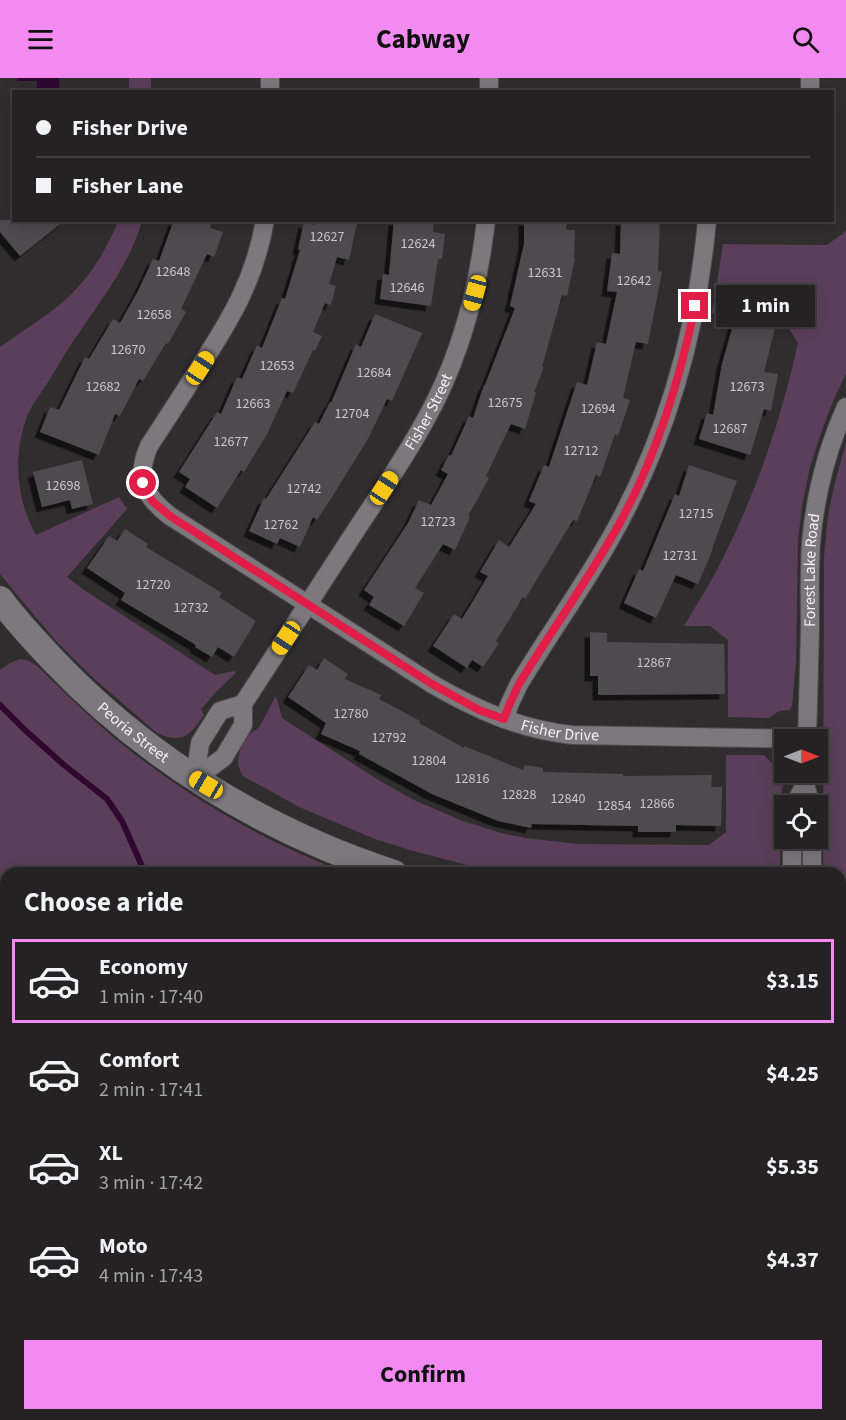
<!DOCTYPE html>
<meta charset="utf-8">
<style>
body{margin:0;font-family:"Source Sans 3",sans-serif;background:#302f30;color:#f1f3f6;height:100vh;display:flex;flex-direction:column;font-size:22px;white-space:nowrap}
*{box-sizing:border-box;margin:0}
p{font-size:20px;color:#a3a4a6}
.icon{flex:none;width:33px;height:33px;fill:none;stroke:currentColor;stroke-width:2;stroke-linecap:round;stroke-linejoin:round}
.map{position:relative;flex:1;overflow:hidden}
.drawer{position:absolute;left:0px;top:789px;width:846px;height:554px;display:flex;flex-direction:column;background:#242223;border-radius:18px 18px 0 0;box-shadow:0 3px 15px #0003,0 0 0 2px #413f41}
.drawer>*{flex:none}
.top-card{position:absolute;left:12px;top:12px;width:822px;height:132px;border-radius:0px;box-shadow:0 3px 15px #0003,0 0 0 2px #413f41;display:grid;align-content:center;height:132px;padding:0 24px;background:#242223}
.needle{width:39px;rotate:90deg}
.tools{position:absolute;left:774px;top:651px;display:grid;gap:12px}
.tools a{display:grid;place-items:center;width:54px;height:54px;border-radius:0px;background:#242223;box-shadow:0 3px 15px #0003,0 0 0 2px #413f41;font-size:30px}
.end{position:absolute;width:27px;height:27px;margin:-14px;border:8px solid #e11d48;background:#fff;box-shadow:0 0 0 3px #fff}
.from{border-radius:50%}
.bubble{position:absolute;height:42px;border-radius:0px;background:#242223;box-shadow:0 3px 15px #0003,0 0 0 2px #413f41;font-size:20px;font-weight:700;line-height:42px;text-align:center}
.car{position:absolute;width:18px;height:36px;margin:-18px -9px;border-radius:8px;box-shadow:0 0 4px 2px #0007;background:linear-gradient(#f5c518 24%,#345 0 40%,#f5c518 0 76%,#345 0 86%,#f5c518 0)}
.top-card b{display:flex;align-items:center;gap:21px;height:57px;font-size:22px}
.top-card b+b{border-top:2px solid #413f41}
.top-card i{width:15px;height:15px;background:#f1f3f6}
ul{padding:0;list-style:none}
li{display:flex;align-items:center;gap:18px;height:84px;margin:0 12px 9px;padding:0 12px;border:3px solid transparent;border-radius:0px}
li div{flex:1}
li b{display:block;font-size:22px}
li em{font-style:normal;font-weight:700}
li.active{border-color:#f38af1}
li>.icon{width:54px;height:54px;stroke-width:1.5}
h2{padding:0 24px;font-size:27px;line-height:72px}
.primary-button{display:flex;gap:12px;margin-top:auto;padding:12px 24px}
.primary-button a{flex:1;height:69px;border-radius:0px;background:#f38af1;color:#111;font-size:24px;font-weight:700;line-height:69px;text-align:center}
header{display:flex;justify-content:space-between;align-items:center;height:78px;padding:0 24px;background:#f38af1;color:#111;font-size:27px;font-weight:700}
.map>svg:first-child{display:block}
.green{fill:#5b3f5a}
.water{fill:#300731}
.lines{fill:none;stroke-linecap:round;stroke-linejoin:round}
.stream{stroke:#300731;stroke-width:6}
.building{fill:#4e4b4e;filter:url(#shadow)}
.minor-casing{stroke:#4d4a4c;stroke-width:20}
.secondary-casing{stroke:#4d4a4c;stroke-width:27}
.minor{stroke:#7c787c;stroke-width:18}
.secondary{stroke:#7c787c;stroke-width:26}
.route{stroke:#e11d48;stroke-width:8}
.labels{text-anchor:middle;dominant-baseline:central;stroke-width:4.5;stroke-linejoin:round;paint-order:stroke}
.number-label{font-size:14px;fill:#cac8ca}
.street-label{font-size:16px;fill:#f3f1f3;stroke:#302d2f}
</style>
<header><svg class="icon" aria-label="menu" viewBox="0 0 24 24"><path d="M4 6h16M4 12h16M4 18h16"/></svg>Cabway<svg class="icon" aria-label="search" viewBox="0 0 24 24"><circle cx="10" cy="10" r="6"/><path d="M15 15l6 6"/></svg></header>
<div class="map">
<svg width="846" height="1342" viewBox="0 0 846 1342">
<defs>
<filter id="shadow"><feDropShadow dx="-5.5" dy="5.5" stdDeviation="0" flood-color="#0009"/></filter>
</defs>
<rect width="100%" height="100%" fill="#302d2f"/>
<!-- green -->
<path class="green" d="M 129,0 L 151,0 L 151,13 L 129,13 Z
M 118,143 L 142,143 C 130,186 99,225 74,262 C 65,275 58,288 50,301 C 42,314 31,327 26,341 C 13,379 16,422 36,457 L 119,419 L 127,431 L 67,499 L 84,512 L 215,597 L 234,593 L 236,595 L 217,613 L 201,631 L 204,637 C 190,657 183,667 157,655 L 91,598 L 55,562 L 0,496 L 0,269 C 21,254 44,240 64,223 C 88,202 107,172 118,143 Z
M 846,153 L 846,296 L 834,321 L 822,352 L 810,389 L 802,428 L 798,462 L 796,583 L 792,628 L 790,632 L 779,633 L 769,640 L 728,639 L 728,562 L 710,548 L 684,548 C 698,524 713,501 725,476 C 758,409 782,338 798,265 L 788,249 L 712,235 L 723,166 L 827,167 Z
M 846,365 L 846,802 L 840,802 L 840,795 L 825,795 L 823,789 L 824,479 L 828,437 L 835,404 Z
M 20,581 L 29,583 L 37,588 C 64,613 90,640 118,663 C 186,718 265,765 348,795 L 6,795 L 6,1336 L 840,1336 L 840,851 L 846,851 L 846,1342 L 0,1342 L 0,592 L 10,585 Z
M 275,619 L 277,621 L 282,640 L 380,703 L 414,722 L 463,743 L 501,755 L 526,760 L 578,766 L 709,767 L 726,754 L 726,677 L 764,677 L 774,687 L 779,685 L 783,686 L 784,697 L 781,723 L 780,795 L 497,795 L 410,772 L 375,761 L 299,729 L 243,698 C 234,685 239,670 248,658 C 251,654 256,653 259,649 C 265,640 270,629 275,619 Z"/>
<!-- water -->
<path class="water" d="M 17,0 L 59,0 L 59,13 L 37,13 L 37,3 L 17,3 Z"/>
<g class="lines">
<!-- stream -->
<path class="stream" d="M 0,627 L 25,652 L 64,687 L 107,721 L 122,743 L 145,795
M 204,1336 L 204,1342"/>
</g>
<!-- building -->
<path class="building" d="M 0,142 L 65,142 L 20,178 L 0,154 Z
M 174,142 L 212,142 L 210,150 L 223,154 L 214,179 L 207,176 L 181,231 L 186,234 L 168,266 L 166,265 L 143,303 L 139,301 L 120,338 L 115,336 L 99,377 L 40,354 L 50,329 L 59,332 L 85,279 L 89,281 L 113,241 L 120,245 L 138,213 L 153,181 L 159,183 Z
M 316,142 L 344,142 L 357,145 L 349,182 L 337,179 L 329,206 L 336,208 L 331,227 L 325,225 L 313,254 L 322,258 L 315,273 L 313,272 L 293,315 L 287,313 L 267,356 L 244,394 L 241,392 L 217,430 L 185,409 L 190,401 L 179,394 L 217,334 L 221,336 L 237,299 L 242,301 L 257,267 L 262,270 L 282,220 L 285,221 L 300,172 L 298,171 L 304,144 L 315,147 Z
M 394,142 L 434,142 L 433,154 L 445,156 L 442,181 L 438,181 L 431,228 L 380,221 L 383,196 L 389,197 Z
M 524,142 L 567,142 L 566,152 L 575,152 L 574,181 L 575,181 L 567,218 L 562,217 L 542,289 L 544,289 L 534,314 L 536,315 L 525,351 L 511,346 L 486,398 L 489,400 L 468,438 L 470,439 L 455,472 L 443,466 L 415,510 L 424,515 L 404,548 L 369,527 L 374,519 L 364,512 L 408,445 L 419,422 L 431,427 L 448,396 L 441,392 L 449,377 L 451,378 L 469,338 L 473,340 L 484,307 L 485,307 L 515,230 L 510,228 L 524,166 Z
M 621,142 L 660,142 L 658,193 L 662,194 L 648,266 L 636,264 L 623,320 L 630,322 L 618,358 L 615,356 L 600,399 L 596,397 L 577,443 L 573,442 L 525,521 L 523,519 L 496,563 L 499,565 L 483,589 L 472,582 L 467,590 L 433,568 L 454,536 L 462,541 L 488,498 L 480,494 L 499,462 L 509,469 L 536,426 L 529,423 L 544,387 L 549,389 L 577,304 L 587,307 L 597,264 L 606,266 L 617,214 L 607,213 L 612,175 L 620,176 Z
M 375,236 L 422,255 L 392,323 L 387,321 L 369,359 L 337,411 L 317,442 L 313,439 L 300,469 L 280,460 L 277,466 L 249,453 L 264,420 L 266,421 L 315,344 L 319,346 L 330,324 L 331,325 L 356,266 L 361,269 Z
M 735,240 L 775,250 L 764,294 L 778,296 L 771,333 L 764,331 L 750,377 L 699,361 L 707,335 L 713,337 L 722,286 Z
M 82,382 L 93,426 L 72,431 L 70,422 L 42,429 L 33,394 Z
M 689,387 L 737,403 L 712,471 L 713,471 L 698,506 L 676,497 L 656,540 L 624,525 L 639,491 L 643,493 L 675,416 L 679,418 Z
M 125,451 L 148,466 L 146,469 L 222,515 L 219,519 L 256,543 L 234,579 L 218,569 L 212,579 L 195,569 L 196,567 L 121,522 L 125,515 L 87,490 L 109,458 L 117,463 Z
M 590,554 L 607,555 L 607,564 L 724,566 L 725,616 L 598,617 L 598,598 L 590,598 Z
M 324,580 L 348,596 L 345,601 L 381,617 L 379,621 L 420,643 L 419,645 L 464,670 L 464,668 L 523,692 L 525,687 L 543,690 L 543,694 L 623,696 L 623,698 L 712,697 L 711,709 L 722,709 L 721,748 L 676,747 L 676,754 L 638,754 L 638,748 L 532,746 L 531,750 L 498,743 L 432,716 L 359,676 L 360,673 L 321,656 L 326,645 L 288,619 L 309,587 L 317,592 Z"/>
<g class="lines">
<defs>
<g id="minor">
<path d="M 270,14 L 270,0"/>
<path d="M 489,14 L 489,0"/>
<path d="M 810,14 L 810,0"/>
<path id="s1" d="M 265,142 C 255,201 231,241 199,290 C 183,316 166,342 149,368 C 135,400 144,418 170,438 L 432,606 C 477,632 519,651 572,657 L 807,661"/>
<path d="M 504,641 L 510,625 L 519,606 C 548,558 581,512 609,463 C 665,365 697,255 707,142"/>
<path id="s2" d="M 807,662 C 808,625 809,589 810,552 C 810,523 809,494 811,465 C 815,419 827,371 846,329"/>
<path d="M 805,694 L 805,706 L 811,728"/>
<path id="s3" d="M 195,701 L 224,679 L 243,647 L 243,626 C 278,573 312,519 347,466 C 378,418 411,372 436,322 C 464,265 479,205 486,142"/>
<path d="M 195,701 L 200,665 L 220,633 L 243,626"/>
<path d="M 794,728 L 805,706"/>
<path d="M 812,760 L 812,795"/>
<path d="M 792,795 L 792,760"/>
</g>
<g id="secondary">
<path id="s4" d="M 0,521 C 16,543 35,563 54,583 C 147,681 265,753 394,795"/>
<path d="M 840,836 L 846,836"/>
</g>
</defs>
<!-- minor casing -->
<use href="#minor" class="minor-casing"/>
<!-- secondary casing -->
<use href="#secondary" class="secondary-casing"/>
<!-- minor -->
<use href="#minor" class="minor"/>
<!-- secondary -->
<use href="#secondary" class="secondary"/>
</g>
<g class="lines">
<!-- route -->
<path class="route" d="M 143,405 L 152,423 L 170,438 L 432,606 L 479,632 L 504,641 L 510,625 L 519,606 C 553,550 592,497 623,439 C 658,373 680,301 695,228"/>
</g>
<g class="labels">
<!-- number labels -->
<g class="number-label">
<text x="327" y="159">12627</text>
<text x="418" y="166">12624</text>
<text x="173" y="194">12648</text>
<text x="545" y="195">12631</text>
<text x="634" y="203">12642</text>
<text x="407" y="210">12646</text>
<text x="154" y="237">12658</text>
<text x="128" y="272">12670</text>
<text x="277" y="288">12653</text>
<text x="374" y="295">12684</text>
<text x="103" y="309">12682</text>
<text x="747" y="309">12673</text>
<text x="505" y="325">12675</text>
<text x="253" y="326">12663</text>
<text x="598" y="331">12694</text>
<text x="352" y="336">12704</text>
<text x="730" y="351">12687</text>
<text x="231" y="364">12677</text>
<text x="581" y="373">12712</text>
<text x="63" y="408">12698</text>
<text x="304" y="411">12742</text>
<text x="696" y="436">12715</text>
<text x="438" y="444">12723</text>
<text x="281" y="447">12762</text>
<text x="680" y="478">12731</text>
<text x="153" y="507">12720</text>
<text x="191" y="530">12732</text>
<text x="654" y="585">12867</text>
<text x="351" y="636">12780</text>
<text x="389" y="660">12792</text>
<text x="429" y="683">12804</text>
<text x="472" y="701">12816</text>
<text x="519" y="717">12828</text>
<text x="568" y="721">12840</text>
<text x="657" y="726">12866</text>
<text x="614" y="728">12854</text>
</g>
<!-- street labels -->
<g class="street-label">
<text stroke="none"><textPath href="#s3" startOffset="441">Fisher Street</textPath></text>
<text stroke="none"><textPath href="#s2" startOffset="170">Forest Lake Road</textPath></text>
<text stroke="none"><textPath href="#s1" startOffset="786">Fisher Drive</textPath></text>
<text stroke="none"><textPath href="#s4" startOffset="189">Peoria Street</textPath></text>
</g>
</g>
</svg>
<div class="tools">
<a><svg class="needle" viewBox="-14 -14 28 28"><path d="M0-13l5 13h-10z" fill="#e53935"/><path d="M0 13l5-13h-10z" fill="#a3a4a6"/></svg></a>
<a><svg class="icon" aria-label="locate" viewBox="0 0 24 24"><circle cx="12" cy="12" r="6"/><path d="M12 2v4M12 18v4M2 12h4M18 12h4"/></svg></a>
</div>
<i class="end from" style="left:143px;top:405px"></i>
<i class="end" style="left:695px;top:228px"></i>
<div class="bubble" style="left:716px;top:207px;width:99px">1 min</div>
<i class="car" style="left:475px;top:215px;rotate:195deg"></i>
<i class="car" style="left:200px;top:290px;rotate:33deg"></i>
<i class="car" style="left:384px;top:410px;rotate:33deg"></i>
<i class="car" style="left:286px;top:560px;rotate:213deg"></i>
<i class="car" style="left:206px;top:707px;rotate:300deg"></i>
<div class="top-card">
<b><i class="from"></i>Fisher Drive</b>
<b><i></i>Fisher Lane</b>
</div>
<section class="drawer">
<h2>Choose a ride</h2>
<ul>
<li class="active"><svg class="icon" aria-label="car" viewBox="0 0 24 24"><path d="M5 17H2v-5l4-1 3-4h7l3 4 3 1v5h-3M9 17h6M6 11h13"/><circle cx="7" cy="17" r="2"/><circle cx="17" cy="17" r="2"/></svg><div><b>Economy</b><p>1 min · 17:40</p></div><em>$3.15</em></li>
<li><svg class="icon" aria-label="car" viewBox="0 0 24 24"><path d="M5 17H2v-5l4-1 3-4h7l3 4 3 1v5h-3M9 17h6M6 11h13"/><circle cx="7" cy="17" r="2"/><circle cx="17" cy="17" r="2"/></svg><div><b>Comfort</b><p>2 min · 17:41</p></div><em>$4.25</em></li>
<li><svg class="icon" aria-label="car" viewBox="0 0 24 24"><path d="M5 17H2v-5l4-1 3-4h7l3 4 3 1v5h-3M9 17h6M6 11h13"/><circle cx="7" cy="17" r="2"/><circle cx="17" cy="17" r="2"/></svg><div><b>XL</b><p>3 min · 17:42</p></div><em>$5.35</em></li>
<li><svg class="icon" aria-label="car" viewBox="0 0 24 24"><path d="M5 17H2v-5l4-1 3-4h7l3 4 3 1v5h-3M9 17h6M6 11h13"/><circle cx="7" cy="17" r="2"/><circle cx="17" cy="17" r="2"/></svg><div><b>Moto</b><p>4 min · 17:43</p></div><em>$4.37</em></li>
</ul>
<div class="primary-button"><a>Confirm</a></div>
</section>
</div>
